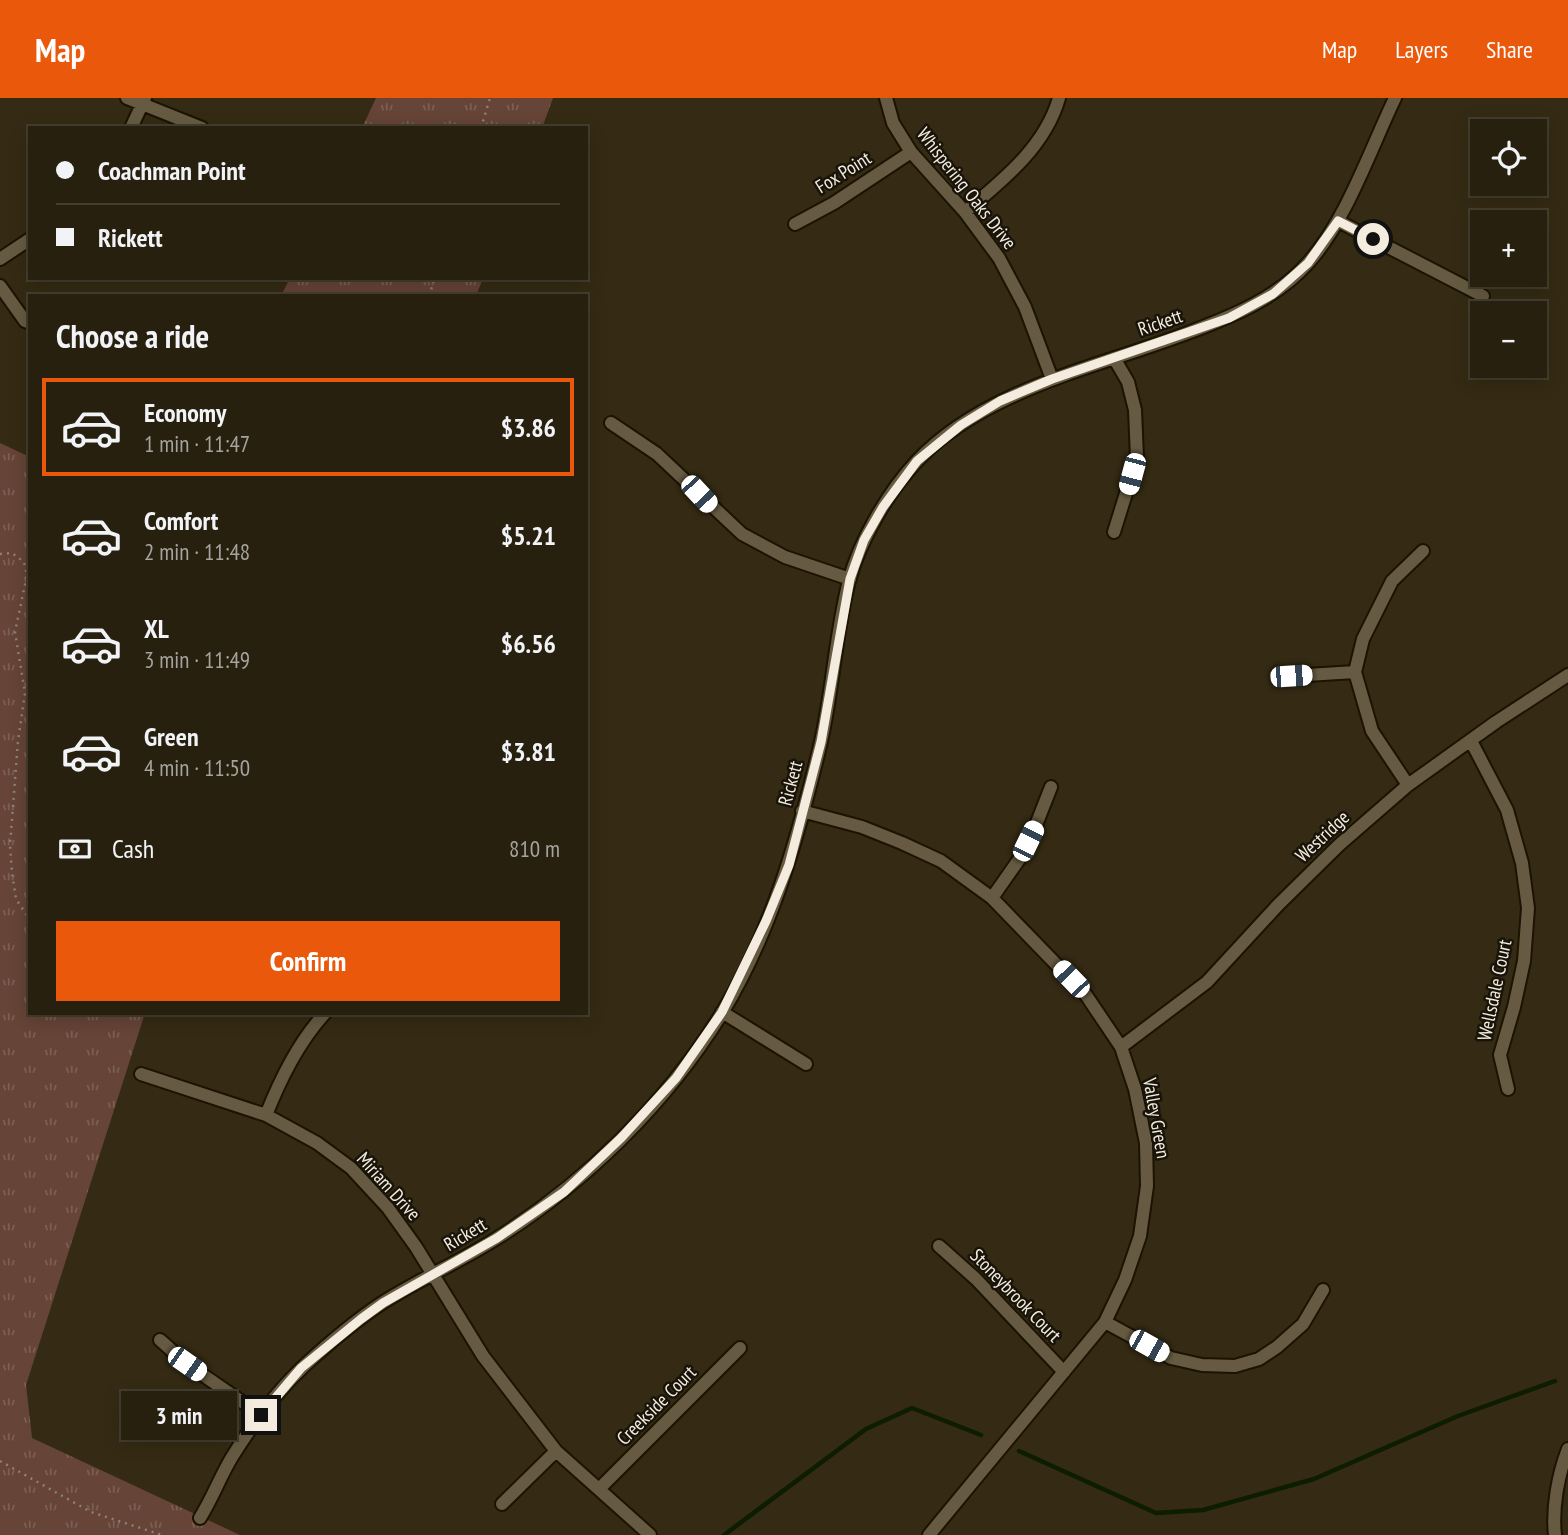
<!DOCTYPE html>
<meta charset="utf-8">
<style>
body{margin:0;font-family:"PT Sans Narrow",sans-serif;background:#342d1d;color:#f1f3f6;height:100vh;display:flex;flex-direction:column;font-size:26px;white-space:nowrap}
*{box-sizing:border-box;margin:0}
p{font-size:23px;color:#a5a39e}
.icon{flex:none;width:38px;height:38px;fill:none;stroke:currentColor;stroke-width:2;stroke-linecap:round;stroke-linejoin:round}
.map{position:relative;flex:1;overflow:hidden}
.panel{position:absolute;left:28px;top:196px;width:560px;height:721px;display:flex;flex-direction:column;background:#28200f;border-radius:0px;box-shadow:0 4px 18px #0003,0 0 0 2px #443e2f}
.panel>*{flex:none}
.guide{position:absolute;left:28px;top:28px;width:560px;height:154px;border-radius:0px;box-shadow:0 4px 18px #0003,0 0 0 2px #443e2f;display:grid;align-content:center;height:154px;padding:0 28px;background:#28200f}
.buttons{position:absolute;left:1470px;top:21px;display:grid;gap:14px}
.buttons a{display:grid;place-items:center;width:77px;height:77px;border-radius:0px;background:#28200f;box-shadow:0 4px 18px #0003,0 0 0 2px #443e2f;font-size:35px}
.end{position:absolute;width:32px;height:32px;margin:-16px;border:9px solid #f4eddf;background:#111;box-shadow:0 0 0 4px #111}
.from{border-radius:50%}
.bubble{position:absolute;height:49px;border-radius:0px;background:#28200f;box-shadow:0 4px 18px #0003,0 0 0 2px #443e2f;font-size:23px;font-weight:800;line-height:49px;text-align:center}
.car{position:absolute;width:21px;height:42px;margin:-21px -10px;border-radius:9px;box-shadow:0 0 5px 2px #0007;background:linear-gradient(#fff 24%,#345 0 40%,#fff 0 76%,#345 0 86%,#fff 0)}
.guide b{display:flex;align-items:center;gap:24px;height:66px;font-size:26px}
.guide b+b{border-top:2px solid #443e2f}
.guide i{width:18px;height:18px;background:#f1f3f6}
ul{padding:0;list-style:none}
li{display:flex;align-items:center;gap:21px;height:98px;margin:0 14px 10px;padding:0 14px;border:4px solid transparent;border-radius:0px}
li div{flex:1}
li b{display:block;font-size:26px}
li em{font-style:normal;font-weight:800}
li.current{border-color:#ea580c}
li>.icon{width:63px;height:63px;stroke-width:1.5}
h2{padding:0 28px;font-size:32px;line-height:84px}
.pay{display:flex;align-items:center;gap:18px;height:77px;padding:0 28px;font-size:26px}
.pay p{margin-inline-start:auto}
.primary-button{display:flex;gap:14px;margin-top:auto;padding:14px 28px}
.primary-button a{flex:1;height:80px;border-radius:0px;background:#ea580c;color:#fff;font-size:28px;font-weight:800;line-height:80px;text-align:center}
header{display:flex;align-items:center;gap:42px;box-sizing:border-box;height:98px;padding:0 35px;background:#ea580c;color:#fff}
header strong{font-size:33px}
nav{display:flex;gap:38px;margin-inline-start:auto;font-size:24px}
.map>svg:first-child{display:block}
.grass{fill:url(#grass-tufts)}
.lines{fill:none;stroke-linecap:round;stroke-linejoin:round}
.stream{stroke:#0c1d00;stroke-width:4.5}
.street-casing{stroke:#1c1300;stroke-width:16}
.path{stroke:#8c8370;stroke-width:2.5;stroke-dasharray:2 5;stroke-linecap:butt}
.street{stroke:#665b42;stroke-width:12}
.route{stroke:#f4eddf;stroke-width:9}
.labels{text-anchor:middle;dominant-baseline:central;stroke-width:5;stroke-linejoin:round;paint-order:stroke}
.street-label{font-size:19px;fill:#f4eddf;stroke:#18140a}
</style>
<header>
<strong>Map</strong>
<nav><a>Map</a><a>Layers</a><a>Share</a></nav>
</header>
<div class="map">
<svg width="1568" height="1437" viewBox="0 0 1568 1437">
<defs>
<pattern id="grass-tufts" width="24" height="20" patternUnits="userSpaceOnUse" patternTransform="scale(1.75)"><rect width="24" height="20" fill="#664437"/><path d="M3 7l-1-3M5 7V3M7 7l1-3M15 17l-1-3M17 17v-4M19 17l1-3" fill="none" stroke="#7c5f54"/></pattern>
</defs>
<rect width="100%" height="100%" fill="#352b14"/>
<!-- grass -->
<path class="grass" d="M 376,0 L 553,0 L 542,30 L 362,30 Z
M 290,180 L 483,180 L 476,198 L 281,198 Z
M 0,345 L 30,359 L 30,915 L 145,915 L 26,1287 L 32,1340 L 240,1437 L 0,1437 Z"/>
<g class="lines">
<!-- stream -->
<path class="stream" d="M 1019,1353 L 1156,1415 L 1203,1412 L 1314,1381 L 1458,1318 L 1555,1283
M 724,1437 L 866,1331 L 912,1310 L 981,1337"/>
<defs>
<path id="street" d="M 127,0 L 202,30
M 886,0 L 893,25 L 911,54 L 965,114 L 999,160 L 1025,209 L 1052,281
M 131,30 L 145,0
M 965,114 C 1003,82 1045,49 1059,0
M 1338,123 L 1483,198
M 795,126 L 834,105 L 911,54
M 0,161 L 30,141
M 0,188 L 25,223 L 30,225
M 1114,260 L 1128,284 L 1135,312 L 1137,360 L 1114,434
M 611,325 L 657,356 L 742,436 L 785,459 L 850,481
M 1291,578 L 1355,574
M 1471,643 L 1507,712 L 1522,765 L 1528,810 L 1524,863 L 1514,909 L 1500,957 L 1508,991
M 1408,687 L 1372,633 L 1355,574 L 1363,541 L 1392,483 L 1423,453
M 802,713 L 862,729 L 902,745 L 941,763 L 992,800 L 1086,897 L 1121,949 L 1135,991 L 1146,1045 L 1147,1088 L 1140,1138 L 1125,1182 L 1105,1224 L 929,1437
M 992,800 L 1020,760 L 1036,727 L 1051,689
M 722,914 L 806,966
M 1121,949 L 1207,884 L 1278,807 L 1339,747 L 1408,687 L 1496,624 L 1568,577
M 141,976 L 266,1017 L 317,1045 L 351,1070 L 388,1110 L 416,1149 L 483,1258 L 556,1353 L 650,1437
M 266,1017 C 281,980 298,945 325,915
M 939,1148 L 976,1181 L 1064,1274
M 1105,1224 L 1171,1260 L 1202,1267 L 1235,1268 L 1259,1261 L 1277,1249 L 1303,1226 L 1323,1192
M 160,1242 L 187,1266 L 261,1317
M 599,1391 L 740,1250
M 502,1406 L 556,1353
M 200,1420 C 212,1401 220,1379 232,1359 C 252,1327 277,1293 305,1267 C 329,1245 355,1223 382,1205 C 418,1182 457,1165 494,1142 C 584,1086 666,1006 722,915 C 772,833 798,739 820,648 C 833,593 835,537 849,483 C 860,442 888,394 917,363 C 986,290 1099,269 1190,234 C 1233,218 1277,200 1308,165 C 1346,123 1370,52 1395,0
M 1555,1437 C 1552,1410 1558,1377 1568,1351"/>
</defs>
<!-- street casing -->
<use href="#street" class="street-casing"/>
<!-- path -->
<path class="path" d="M 481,30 L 490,0
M 429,198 L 435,180
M 0,456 L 12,455 L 24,464 L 27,477 L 15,534 L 25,595 L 18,643 L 10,747 L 12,775 L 16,801 L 26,816 L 30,818
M 0,1363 L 91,1414 L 162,1437"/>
<!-- street -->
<use href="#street" class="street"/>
</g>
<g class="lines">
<!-- route -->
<path class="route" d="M 261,1317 L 301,1270 L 361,1221 L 383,1205 L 497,1140 L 564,1094 L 621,1040 L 676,980 L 722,914 L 766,823 L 789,767 L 821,644 L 850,481 L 864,442 L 883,409 L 917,363 L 961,327 L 1000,303 L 1052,281 L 1229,220 L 1273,196 L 1308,165 L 1338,123 L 1373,141"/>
</g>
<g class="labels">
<!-- street labels -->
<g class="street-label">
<text transform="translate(843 74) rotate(-32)">Fox Point</text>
<text transform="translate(967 90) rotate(52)">Whispering Oaks Drive</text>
<text transform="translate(1160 224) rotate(-19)">Rickett</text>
<text transform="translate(790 685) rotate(-75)">Rickett</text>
<text transform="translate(1322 738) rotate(-43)">Westridge</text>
<text transform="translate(1494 892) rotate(-78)">Wellsdale Court</text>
<text transform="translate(1157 1020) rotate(80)">Valley Green</text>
<text transform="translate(389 1088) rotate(48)">Miriam Drive</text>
<text transform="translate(465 1136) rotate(-31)">Rickett</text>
<text transform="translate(1016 1197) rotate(46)">Stoneybrook Court</text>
<text transform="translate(656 1307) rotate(-45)">Creekside Court</text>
</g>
</g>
</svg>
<div class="buttons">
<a><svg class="icon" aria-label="locate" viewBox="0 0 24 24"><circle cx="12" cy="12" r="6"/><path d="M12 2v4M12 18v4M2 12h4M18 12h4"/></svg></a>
<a>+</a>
<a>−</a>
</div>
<i class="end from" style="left:1373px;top:141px"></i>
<i class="end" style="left:261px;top:1317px"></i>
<div class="bubble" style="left:121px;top:1293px;width:116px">3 min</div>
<i class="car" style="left:1132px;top:376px;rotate:195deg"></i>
<i class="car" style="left:699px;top:396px;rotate:137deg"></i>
<i class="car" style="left:1291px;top:578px;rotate:86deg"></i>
<i class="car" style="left:1028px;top:743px;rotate:26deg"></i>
<i class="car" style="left:1071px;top:881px;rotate:316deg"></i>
<i class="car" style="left:1149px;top:1248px;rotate:119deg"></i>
<i class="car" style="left:187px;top:1266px;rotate:125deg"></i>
<div class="guide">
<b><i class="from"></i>Coachman Point</b>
<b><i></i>Rickett</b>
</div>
<section class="panel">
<h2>Choose a ride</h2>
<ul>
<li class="current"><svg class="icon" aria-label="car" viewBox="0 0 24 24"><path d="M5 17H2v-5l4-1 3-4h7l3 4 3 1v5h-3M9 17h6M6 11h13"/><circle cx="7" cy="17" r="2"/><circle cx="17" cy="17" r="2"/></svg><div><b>Economy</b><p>1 min · 11:47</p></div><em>$3.86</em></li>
<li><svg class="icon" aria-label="car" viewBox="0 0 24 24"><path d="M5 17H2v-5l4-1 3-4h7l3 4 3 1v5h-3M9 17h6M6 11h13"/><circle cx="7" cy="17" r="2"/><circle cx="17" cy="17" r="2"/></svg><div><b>Comfort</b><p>2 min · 11:48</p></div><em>$5.21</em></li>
<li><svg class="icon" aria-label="car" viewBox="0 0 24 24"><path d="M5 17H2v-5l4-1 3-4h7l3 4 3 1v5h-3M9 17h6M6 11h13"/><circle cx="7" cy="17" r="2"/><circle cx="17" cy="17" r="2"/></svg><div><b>XL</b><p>3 min · 11:49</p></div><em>$6.56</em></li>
<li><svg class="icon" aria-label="car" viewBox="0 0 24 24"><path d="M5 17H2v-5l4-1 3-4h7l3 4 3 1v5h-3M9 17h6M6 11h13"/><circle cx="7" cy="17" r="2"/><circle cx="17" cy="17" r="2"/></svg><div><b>Green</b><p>4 min · 11:50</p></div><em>$3.81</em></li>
</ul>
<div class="pay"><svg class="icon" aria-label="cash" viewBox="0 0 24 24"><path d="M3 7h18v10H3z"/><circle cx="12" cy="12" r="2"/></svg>Cash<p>810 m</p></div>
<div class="primary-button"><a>Confirm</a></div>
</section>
</div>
